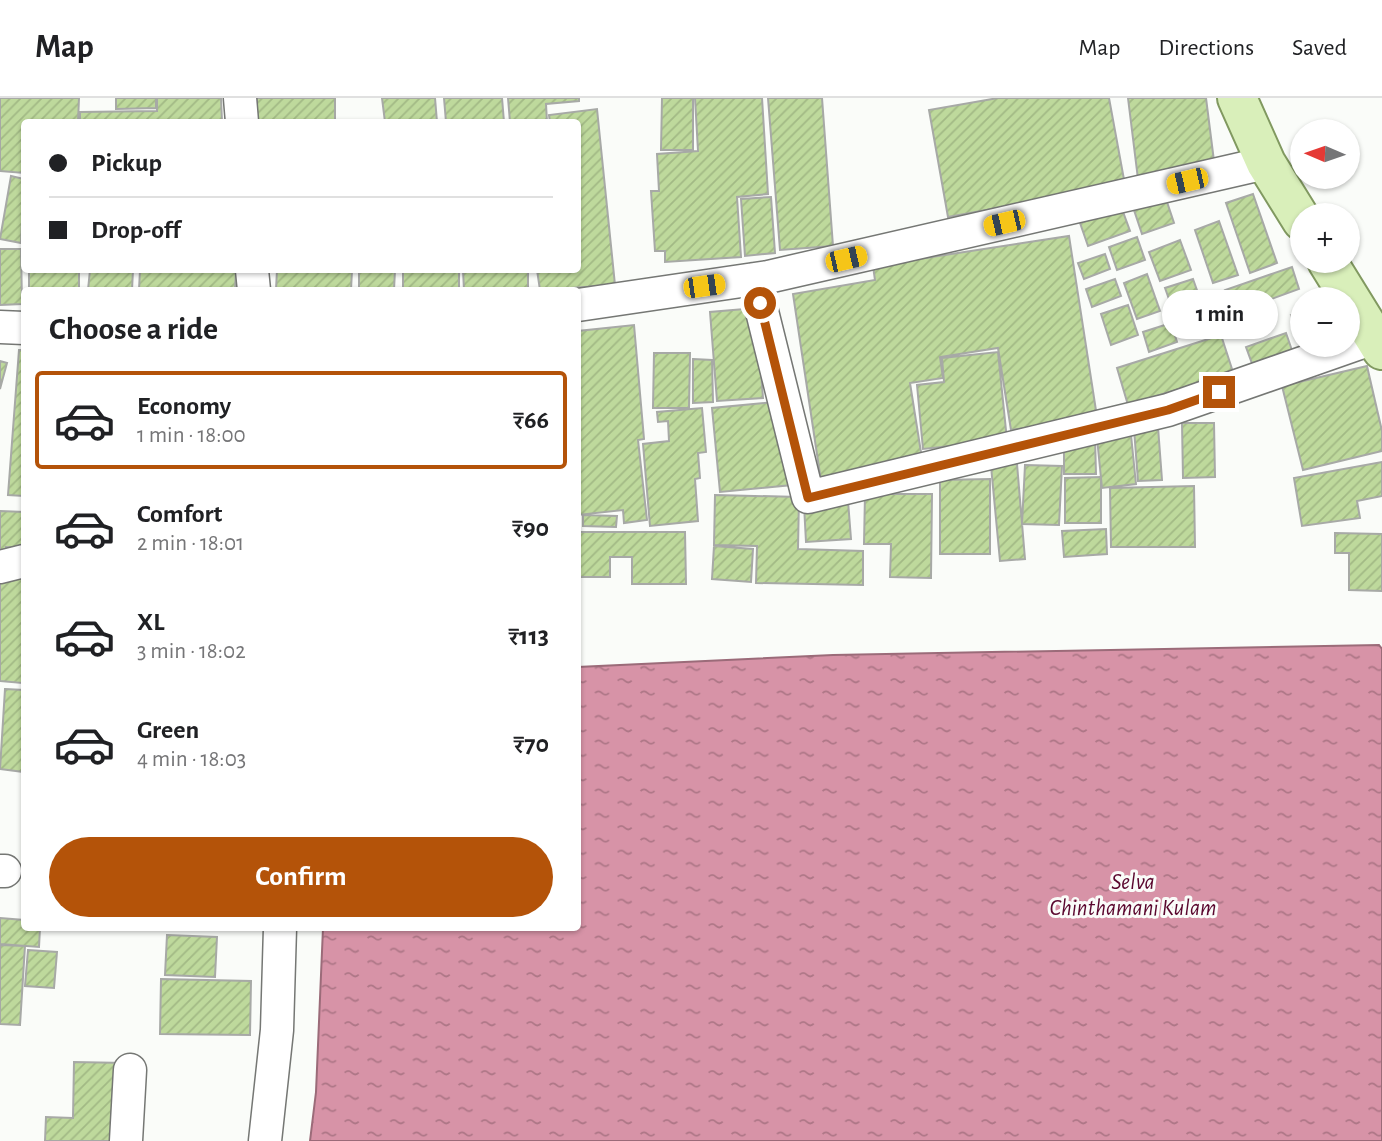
<!DOCTYPE html>
<meta charset="utf-8">
<style>
body{margin:0;font-family:"Alegreya Sans",sans-serif;background:#f2f2f2;color:#202124;height:100vh;display:flex;flex-direction:column;font-size:26px;white-space:nowrap}
*{box-sizing:border-box;margin:0}
p{font-size:23px;color:#757577}
.icon{flex:none;width:38px;height:38px;fill:none;stroke:currentColor;stroke-width:2;stroke-linecap:round;stroke-linejoin:round}
.map{position:relative;flex:1;overflow:hidden}
.sheet{position:absolute;left:21px;top:189px;width:560px;height:644px;display:flex;flex-direction:column;background:#fff;border-radius:7px;box-shadow:0 2px 5px #0004}
.sheet>*{flex:none}
.banner{position:absolute;left:21px;top:21px;width:560px;height:154px;border-radius:7px;box-shadow:0 2px 5px #0004;display:grid;align-content:center;height:154px;padding:0 28px;background:#fff}
.needle{width:46px;rotate:272deg}
.buttons{position:absolute;left:1290px;top:21px;display:grid;gap:14px}
.buttons a{display:grid;place-items:center;width:70px;height:70px;border-radius:50%;background:#fff;box-shadow:0 2px 5px #0004;font-size:35px}
.end{position:absolute;width:32px;height:32px;margin:-16px;border:9px solid #b45309;background:#fff;box-shadow:0 0 0 4px #fff}
.from{border-radius:50%}
.bubble{position:absolute;height:49px;border-radius:24px;background:#fff;box-shadow:0 2px 5px #0004;font-size:23px;font-weight:700;line-height:49px;text-align:center}
.car{position:absolute;width:21px;height:42px;margin:-21px -10px;border-radius:9px;box-shadow:0 0 5px 2px #0007;background:linear-gradient(#f5c518 24%,#345 0 40%,#f5c518 0 76%,#345 0 86%,#f5c518 0)}
.banner b{display:flex;align-items:center;gap:24px;height:66px;font-size:26px}
.banner b+b{border-top:2px solid #e0e0e0}
.banner i{width:18px;height:18px;background:#202124}
ul{padding:0;list-style:none}
li{display:flex;align-items:center;gap:21px;height:98px;margin:0 14px 10px;padding:0 14px;border:4px solid transparent;border-radius:7px}
li div{flex:1}
li b{display:block;font-size:26px}
li em{font-style:normal;font-weight:700}
li.on{border-color:#b45309}
li>.icon{width:63px;height:63px;stroke-width:1.5}
h2{padding:0 28px;font-size:32px;line-height:84px}
.primary-button{display:flex;gap:14px;margin-top:auto;padding:14px 28px}
.primary-button a{flex:1;height:80px;border-radius:42px;background:#b45309;color:#fff;font-size:28px;font-weight:700;line-height:80px;text-align:center}
header{display:flex;align-items:center;gap:42px;box-sizing:border-box;height:98px;padding:0 35px;background:#fff;border-bottom:2px solid #e0e0e0}
header strong{font-size:33px}
nav{display:flex;gap:38px;margin-inline-start:auto;font-size:24px}
.map>svg:first-child{display:block}
.water{fill:url(#water-ripples);stroke:#9b6b79;stroke-width:2}
.building{fill:url(#building-hatch);stroke:#a7a9a6;stroke-width:2}
.lines{fill:none;stroke-linecap:round;stroke-linejoin:round}
.street-casing{stroke:#757774;stroke-width:35}
.primary-casing{stroke:#819960;stroke-width:42}
.street{stroke:#fff;stroke-width:32}
.primary{stroke:#d9efba;stroke-width:38}
.route{stroke:#b45309;stroke-width:9}
.labels{text-anchor:middle;dominant-baseline:central;stroke-width:6;stroke-linejoin:round;paint-order:stroke}
.water-label{font-size:23px;font-style:italic;fill:#5a072e;stroke:#fafcf9}
</style>
<header>
<strong>Map</strong>
<nav><a>Map</a><a>Directions</a><a>Saved</a></nav>
</header>
<div class="map">
<svg width="1382" height="1043" viewBox="0 0 1382 1043">
<defs>
<pattern id="water-ripples" width="26" height="14" patternUnits="userSpaceOnUse" patternTransform="scale(1.75)"><rect width="26" height="14" fill="#d793a7"/><path d="M2 4q2-2 4 0t4 0M15 11q2-2 4 0t4 0" fill="none" stroke="#ad7686"/></pattern>
<pattern id="building-hatch" width="6" height="6" patternUnits="userSpaceOnUse" patternTransform="scale(1.75)"><rect width="6" height="6" fill="#bed99c"/><path d="M-1 1l2-2M0 6l6-6M5 7l2-2" fill="none" stroke="#a2b985"/></pattern>
</defs>
<rect width="100%" height="100%" fill="#fafcf9"/>
<!-- water -->
<path class="water" d="M 1379,547 L 1382,551 L 1382,1043 L 310,1043 L 316,994 L 323,830 L 578,830 L 578,569 L 833,557 Z"/>
<!-- building -->
<path class="building" d="M 0,0 L 79,0 L 78,24 L 24,24 L 24,75 L 0,73 Z
M 116,0 L 156,0 L 156,10 L 116,11 Z
M 157,0 L 221,0 L 222,24 L 80,24 L 80,14 L 157,13 Z
M 257,0 L 335,0 L 335,24 L 257,24 Z
M 382,0 L 435,0 L 437,24 L 385,24 Z
M 444,0 L 502,0 L 504,24 L 446,24 Z
M 508,0 L 579,0 L 579,3 L 546,6 L 547,24 L 510,24 Z
M 662,0 L 693,0 L 693,52 L 661,52 Z
M 695,0 L 762,0 L 768,96 L 737,99 L 741,159 L 665,164 L 665,153 L 655,153 L 651,93 L 659,93 L 657,56 L 698,53 Z
M 768,0 L 822,0 L 833,148 L 780,152 Z
M 998,0 L 1109,0 L 1125,87 L 948,119 L 929,12 Z
M 1128,0 L 1206,0 L 1215,71 L 1138,81 Z
M 597,11 L 615,187 L 540,192 L 537,172 L 578,172 L 578,24 L 550,24 L 549,17 Z
M 11,78 L 24,81 L 21,145 L 0,141 Z
M 1164,95 L 1174,125 L 1142,136 L 1132,106 Z
M 1253,96 L 1277,165 L 1250,175 L 1226,105 Z
M 771,99 L 775,155 L 745,158 L 741,101 Z
M 1122,111 L 1130,133 L 1088,148 L 1080,125 Z
M 1219,123 L 1238,177 L 1213,185 L 1195,132 Z
M 1069,138 L 1097,319 L 1011,332 L 998,250 L 940,259 L 943,280 L 910,285 L 923,367 L 821,383 L 793,196 L 875,182 L 873,168 Z
M 1137,139 L 1145,162 L 1117,172 L 1109,149 Z
M 1180,142 L 1191,172 L 1160,183 L 1149,154 Z
M 0,151 L 21,151 L 22,206 L 0,207 Z
M 1105,156 L 1110,171 L 1084,181 L 1078,165 Z
M 1292,169 L 1299,191 L 1233,215 L 1225,192 Z
M 29,172 L 79,172 L 79,192 L 29,192 Z
M 90,172 L 133,172 L 132,192 L 88,192 Z
M 140,172 L 236,172 L 235,192 L 139,192 Z
M 277,172 L 352,172 L 351,192 L 276,192 Z
M 359,172 L 395,172 L 394,192 L 359,192 Z
M 403,172 L 459,172 L 459,192 L 403,192 Z
M 463,172 L 528,172 L 528,192 L 464,192 Z
M 1147,176 L 1160,213 L 1137,221 L 1124,185 Z
M 1115,181 L 1121,198 L 1092,209 L 1086,191 Z
M 1193,181 L 1198,195 L 1170,204 L 1165,190 Z
M 1128,207 L 1138,237 L 1111,247 L 1101,216 Z
M 756,210 L 763,300 L 717,303 L 710,214 Z
M 1302,213 L 1302,239 L 1299,240 L 1291,217 Z
M 1171,225 L 1177,244 L 1149,254 L 1143,234 Z
M 634,227 L 644,341 L 638,342 L 647,422 L 624,425 L 623,412 L 578,417 L 578,233 Z
M 1286,235 L 1294,258 L 1254,271 L 1246,249 Z
M 1221,237 L 1233,274 L 1128,307 L 1117,270 Z
M 19,252 L 24,252 L 24,398 L 8,397 Z
M 998,254 L 1007,342 L 923,351 L 917,287 L 944,284 L 942,260 Z
M 654,255 L 690,255 L 689,310 L 653,310 Z
M 693,261 L 712,262 L 713,304 L 693,305 Z
M 0,263 L 7,265 L 0,291 Z
M 1367,268 L 1382,333 L 1382,353 L 1303,372 L 1282,288 Z
M 784,303 L 792,387 L 720,394 L 712,310 Z
M 702,310 L 706,354 L 698,355 L 700,380 L 695,381 L 698,423 L 650,428 L 643,346 L 669,343 L 668,323 L 658,324 L 657,314 Z
M 1182,325 L 1214,325 L 1215,379 L 1183,380 Z
M 1158,329 L 1162,382 L 1138,383 L 1134,331 Z
M 1131,337 L 1136,386 L 1102,390 L 1097,340 Z
M 1064,340 L 1095,340 L 1096,376 L 1064,376 Z
M 1382,364 L 1382,398 L 1357,403 L 1360,420 L 1302,428 L 1294,380 Z
M 1017,366 L 1025,461 L 1000,463 L 991,368 Z
M 1025,367 L 1062,368 L 1059,427 L 1022,426 Z
M 1101,379 L 1101,425 L 1065,425 L 1065,380 Z
M 990,381 L 990,456 L 940,456 L 940,382 Z
M 1194,388 L 1195,449 L 1111,449 L 1110,390 Z
M 865,396 L 932,396 L 931,480 L 890,479 L 891,446 L 864,446 Z
M 715,397 L 799,399 L 798,451 L 863,453 L 863,487 L 756,485 L 757,448 L 714,447 Z
M 848,403 L 851,441 L 806,444 L 804,407 Z
M 0,413 L 24,414 L 24,450 L 6,449 L 6,465 L 0,465 Z
M 583,417 L 617,418 L 616,429 L 583,428 Z
M 1106,431 L 1107,456 L 1064,459 L 1062,433 Z
M 578,434 L 685,434 L 686,486 L 632,486 L 632,459 L 610,459 L 610,479 L 578,479 Z
M 1335,435 L 1382,436 L 1382,493 L 1349,492 L 1349,455 L 1335,455 Z
M 714,448 L 753,451 L 751,484 L 712,481 Z
M 0,476 L 24,478 L 22,585 L 0,583 Z
M 5,591 L 24,592 L 24,674 L 0,671 Z
M 0,820 L 24,822 L 24,830 L 40,830 L 39,849 L 0,846 Z
M 167,837 L 217,839 L 215,879 L 165,877 Z
M 0,847 L 25,848 L 20,927 L 0,926 Z
M 28,852 L 57,854 L 54,890 L 25,888 Z
M 161,881 L 251,883 L 250,937 L 160,936 Z
M 74,964 L 126,965 L 116,1043 L 45,1043 L 46,1019 L 73,1020 Z"/>
<g class="lines">
<defs>
<path id="street" d="M 240,0 L 242,24
M 252,172 L 254,192
M 754,181 L 808,399 L 1168,312 L 1374,240
M 578,207 L 768,179 L 1266,65
M 0,229 L 24,230
M 0,469 L 24,463
M 0,773 L 5,773
M 126,1043 L 130,972
M 265,1043 L 277,932 L 280,830"/>
<path id="primary" d="M 1237,0 L 1266,65 L 1302,123
M 1327,163 L 1382,252"/>
</defs>
<!-- street casing -->
<use href="#street" class="street-casing"/>
<!-- primary casing -->
<use href="#primary" class="primary-casing"/>
<!-- street -->
<use href="#street" class="street"/>
<!-- primary -->
<use href="#primary" class="primary"/>
</g>
<g class="lines">
<!-- route -->
<path class="route" d="M 760,205 L 808,400 L 1168,312 L 1219,294"/>
</g>
<g class="labels">
<!-- water labels -->
<g class="water-label">
<text x="1133" y="784">Selva<tspan x="1133" dy="26">Chinthamani Kulam</tspan></text>
</g>
</g>
</svg>
<div class="buttons">
<a><svg class="needle" viewBox="-14 -14 28 28"><path d="M0-13l5 13h-10z" fill="#e53935"/><path d="M0 13l5-13h-10z" fill="#757577"/></svg></a>
<a>+</a>
<a>−</a>
</div>
<i class="end from" style="left:760px;top:205px"></i>
<i class="end" style="left:1219px;top:294px"></i>
<div class="bubble" style="left:1162px;top:192px;width:116px">1 min</div>
<i class="car" style="left:1187px;top:83px;rotate:257deg"></i>
<i class="car" style="left:1004px;top:125px;rotate:257deg"></i>
<i class="car" style="left:846px;top:161px;rotate:77deg"></i>
<i class="car" style="left:704px;top:188px;rotate:82deg"></i>
<div class="banner">
<b><i class="from"></i>Pickup</b>
<b><i></i>Drop-off</b>
</div>
<section class="sheet">
<h2>Choose a ride</h2>
<ul>
<li class="on"><svg class="icon" aria-label="car" viewBox="0 0 24 24"><path d="M5 17H2v-5l4-1 3-4h7l3 4 3 1v5h-3M9 17h6M6 11h13"/><circle cx="7" cy="17" r="2"/><circle cx="17" cy="17" r="2"/></svg><div><b>Economy</b><p>1 min · 18:00</p></div><em>₹66</em></li>
<li><svg class="icon" aria-label="car" viewBox="0 0 24 24"><path d="M5 17H2v-5l4-1 3-4h7l3 4 3 1v5h-3M9 17h6M6 11h13"/><circle cx="7" cy="17" r="2"/><circle cx="17" cy="17" r="2"/></svg><div><b>Comfort</b><p>2 min · 18:01</p></div><em>₹90</em></li>
<li><svg class="icon" aria-label="car" viewBox="0 0 24 24"><path d="M5 17H2v-5l4-1 3-4h7l3 4 3 1v5h-3M9 17h6M6 11h13"/><circle cx="7" cy="17" r="2"/><circle cx="17" cy="17" r="2"/></svg><div><b>XL</b><p>3 min · 18:02</p></div><em>₹113</em></li>
<li><svg class="icon" aria-label="car" viewBox="0 0 24 24"><path d="M5 17H2v-5l4-1 3-4h7l3 4 3 1v5h-3M9 17h6M6 11h13"/><circle cx="7" cy="17" r="2"/><circle cx="17" cy="17" r="2"/></svg><div><b>Green</b><p>4 min · 18:03</p></div><em>₹70</em></li>
</ul>
<div class="primary-button"><a>Confirm</a></div>
</section>
</div>
